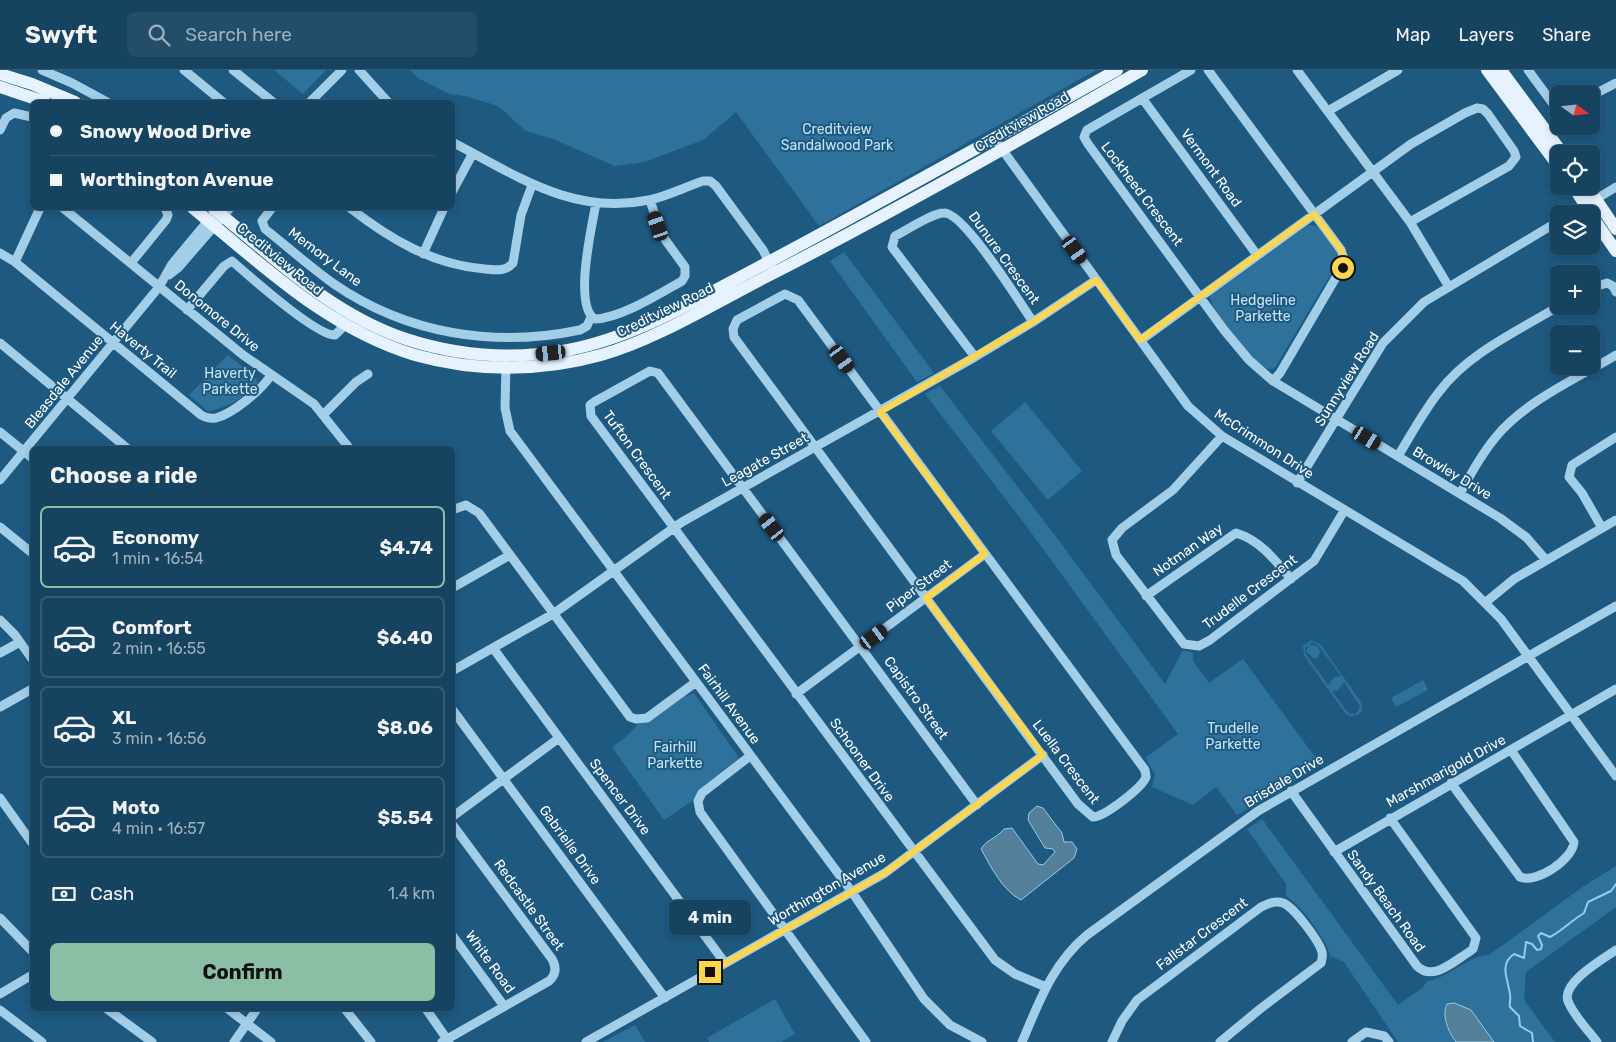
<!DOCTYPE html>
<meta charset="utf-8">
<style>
body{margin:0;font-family:Rubik,sans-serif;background:#234e69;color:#f1f3f6;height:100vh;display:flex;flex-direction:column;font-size:19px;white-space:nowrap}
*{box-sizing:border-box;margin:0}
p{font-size:16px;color:#9eb0bd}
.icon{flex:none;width:28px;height:28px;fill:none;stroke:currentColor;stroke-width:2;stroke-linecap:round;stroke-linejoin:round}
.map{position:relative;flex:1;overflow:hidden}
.side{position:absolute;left:30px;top:376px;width:425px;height:565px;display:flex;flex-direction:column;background:#164360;border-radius:8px;box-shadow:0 2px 8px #0003,0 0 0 1px #355c75}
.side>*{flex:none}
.top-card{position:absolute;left:30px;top:30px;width:425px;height:110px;border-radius:8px;box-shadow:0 2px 8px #0003,0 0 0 1px #355c75;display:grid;align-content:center;height:110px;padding:0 20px;background:#164360}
.needle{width:32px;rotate:105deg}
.tools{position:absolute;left:1550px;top:15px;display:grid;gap:10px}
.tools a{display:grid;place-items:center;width:50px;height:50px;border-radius:8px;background:#164360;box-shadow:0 2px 8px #0003,0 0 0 1px #355c75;font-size:25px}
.end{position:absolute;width:22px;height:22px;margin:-11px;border:6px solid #ffd54a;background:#111;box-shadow:0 0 0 2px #111}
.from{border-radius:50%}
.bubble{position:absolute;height:35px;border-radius:8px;background:#164360;box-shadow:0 2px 8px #0003,0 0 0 1px #355c75;font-size:16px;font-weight:700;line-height:35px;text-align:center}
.car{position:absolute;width:15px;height:30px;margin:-15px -8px;border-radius:6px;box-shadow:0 0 4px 1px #0007;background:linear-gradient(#222 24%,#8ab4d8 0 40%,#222 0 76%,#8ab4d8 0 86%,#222 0)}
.top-card b{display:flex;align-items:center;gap:18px;height:48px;font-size:19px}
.top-card b+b{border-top:1px solid #355c75}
.top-card i{width:12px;height:12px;background:#f1f3f6}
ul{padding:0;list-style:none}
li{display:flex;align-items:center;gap:15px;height:82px;margin:0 10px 8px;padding:0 10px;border:2px solid #355c75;border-radius:8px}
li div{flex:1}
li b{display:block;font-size:19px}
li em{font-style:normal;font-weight:700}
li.current{border-color:#8abfa5}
li>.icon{width:45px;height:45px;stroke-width:1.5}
h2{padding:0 20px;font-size:22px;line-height:60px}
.pay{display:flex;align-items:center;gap:12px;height:55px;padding:0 20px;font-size:19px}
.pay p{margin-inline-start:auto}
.cta{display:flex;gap:10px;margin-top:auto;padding:10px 20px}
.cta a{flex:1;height:58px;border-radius:8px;background:#8abfa5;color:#111;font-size:20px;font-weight:700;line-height:58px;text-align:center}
header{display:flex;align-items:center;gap:30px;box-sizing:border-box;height:70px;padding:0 25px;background:#164360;border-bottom:1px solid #355c75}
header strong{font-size:24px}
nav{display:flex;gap:28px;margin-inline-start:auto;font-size:18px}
.search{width:350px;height:45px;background:#234e69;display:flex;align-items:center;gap:12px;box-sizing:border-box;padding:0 18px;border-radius:8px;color:#9eb0bd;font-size:19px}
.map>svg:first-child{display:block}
.green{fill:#2e729c;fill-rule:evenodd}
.water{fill:#537f9a;stroke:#96cbea}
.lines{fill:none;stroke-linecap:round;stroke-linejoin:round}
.stream{stroke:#96cbea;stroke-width:2}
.minor{stroke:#a3cee8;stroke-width:9}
.major{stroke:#e6f3fe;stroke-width:12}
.route{stroke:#ffd54a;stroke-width:6}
.labels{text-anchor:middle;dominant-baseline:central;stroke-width:4;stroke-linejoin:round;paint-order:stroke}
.street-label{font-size:14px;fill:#fff;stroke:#1e5980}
.park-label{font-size:14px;fill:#c7e4f6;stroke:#1e5980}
</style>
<header>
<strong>Swyft</strong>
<div class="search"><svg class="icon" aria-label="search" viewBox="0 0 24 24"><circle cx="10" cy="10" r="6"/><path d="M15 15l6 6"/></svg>Search here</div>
<nav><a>Map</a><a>Layers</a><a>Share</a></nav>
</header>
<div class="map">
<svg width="1616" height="972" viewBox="0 0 1616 972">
<rect width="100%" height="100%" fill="#1e5980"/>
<!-- green -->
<path class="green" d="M 274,0 L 326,0 L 303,24 Z
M 410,0 L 1096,0 L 819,156 L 736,42 L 703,70 L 645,92 L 615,96 L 553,69 L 526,61 L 498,36 L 465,26 L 449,24 L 418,8 Z
M 1308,155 L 1317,156 L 1337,182 L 1339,190 L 1276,296 L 1273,299 C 1269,299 1265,299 1262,296 C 1246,286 1211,244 1210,225 Z
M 844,182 L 934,303 L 917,312 L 830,191 Z
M 228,285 L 254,306 L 258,313 C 249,326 223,340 208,341 L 189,325 Z
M 940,316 L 1054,464 L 1165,614 L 1183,580 L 1193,583 L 1193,591 L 1209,613 L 1243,589 L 1321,695 L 1237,745 L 1216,717 L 1193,735 L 1152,717 L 1155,704 L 1145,688 L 1178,664 L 1027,457 L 925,324 Z
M 1025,332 L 1082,401 L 1048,430 L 991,361 Z
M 1311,570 L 1320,574 L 1361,632 L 1362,640 L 1358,645 L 1350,646 L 1345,643 L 1304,585 L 1303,576 ZM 1313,572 L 1319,576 L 1341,606 L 1334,607 L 1328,615 L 1305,583 L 1305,578 L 1309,574 L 1306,581 L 1314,589 L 1319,587 L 1320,581 L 1317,576 L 1309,574 ZM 1344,612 L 1360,636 L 1356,644 L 1349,644 L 1332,621 L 1338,620 Z
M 1423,610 L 1428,620 L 1396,637 L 1391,628 Z
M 694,623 L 739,688 L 701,718 L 695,729 L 664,750 L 612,677 L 628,665 L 638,654 L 652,650 L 685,626 Z
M 1262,749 L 1398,935 L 1422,918 L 1427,911 C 1450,908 1466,886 1489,885 L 1584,816 L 1616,796 L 1616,837 L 1526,902 L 1524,930 L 1555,972 L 1398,972 L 1344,892 L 1330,886 C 1328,871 1299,833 1286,826 L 1286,814 L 1247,759 Z
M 775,929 L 795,964 L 781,972 L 709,972 L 707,968 Z
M 635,955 L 645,972 L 603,972 Z"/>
<!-- water -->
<path class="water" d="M 1037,736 L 1043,738 L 1062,763 L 1064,772 L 1072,772 L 1077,779 L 1074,788 L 1021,830 C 1002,820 991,797 981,779 C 986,770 997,768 1004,759 L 1012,758 L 1038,794 L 1043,795 L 1055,782 L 1053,779 L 1045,778 L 1028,750 L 1029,743 Z
M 1454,933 L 1471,940 L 1494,972 L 1456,972 C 1449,963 1441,945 1447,934 Z"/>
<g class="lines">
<!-- stream -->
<path class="stream" d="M 1533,972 L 1532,963 L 1520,956 L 1519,946 L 1510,937 C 1509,932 1511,930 1510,925 C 1509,911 1498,895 1514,884 L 1524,888 L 1526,872 L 1532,874 L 1537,880 L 1541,879 L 1542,875 L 1538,866 L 1541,863 L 1550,867 C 1562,861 1572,850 1584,843 L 1588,832 L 1611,821 L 1616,814"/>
<!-- minor -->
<path class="minor" d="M 42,0 L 72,13 L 107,32
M 184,0 L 223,32
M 233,0 L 273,32
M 359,0 L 388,32
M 1191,0 L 1087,60 L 1084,67 L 1088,74 L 1224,260 L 1249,290 L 1273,311 L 1500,448 L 1526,467 L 1546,490
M 1208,0 L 1341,180 L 1345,192 L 1280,303 L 1273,311
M 1297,0 L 1410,152 L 1449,217
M 1528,0 L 1559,42
M 1591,26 L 1616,13
M 1142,28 L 1257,185
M 310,32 L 342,0
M 1328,41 L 1398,0
M 0,60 L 6,48 L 14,43 L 32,47
M 452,72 C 516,105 572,146 649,130 C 668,126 685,117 703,111 L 710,111 L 716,116 L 763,180 L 771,196
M 999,75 L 1188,336 L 1222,366 L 1463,511 L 1501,549 L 1616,706
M 452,122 L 473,83
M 596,133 C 592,156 573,236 595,249 C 621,248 659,224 682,211 L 685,206 L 685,197 L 661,164 L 650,130
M 63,138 L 243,285 L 314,334 L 350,379
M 272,138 L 262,151 L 265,159 C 288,177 310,197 334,214 C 407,264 494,278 580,260 L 587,256 L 591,247
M 350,138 C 390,169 433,195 485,199 C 496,200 505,202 513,193 L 521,145 L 532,115
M 1571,144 L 1616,117
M 0,183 L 15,192 L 201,345 C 206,348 210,349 216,348 C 232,344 262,320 271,305
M 423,184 L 444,138
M 15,192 L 40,138
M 131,193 L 166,150 L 168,145 L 165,138
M 169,205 L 178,198 L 230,138
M 1591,218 L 1607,213 L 1613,216 L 1616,222
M 785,224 L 798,230 L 1145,700 L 1146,707 C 1142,718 1104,747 1093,747 L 1078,734 L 734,267 L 733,259 L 737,250 Z
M 187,240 L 224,196 L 232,191 C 249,206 317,266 335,265 L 345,255
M 1141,270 L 1411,74 L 1465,43 L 1477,38 L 1483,39 L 1488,44 L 1514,81 L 1516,87 L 1509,96 L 1410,152
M 0,273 L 128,379
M 975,287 L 892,177 L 895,166 C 907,160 932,143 944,143 C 964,142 1020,233 1033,252
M 506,293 L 505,338 L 510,361 L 852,822 L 924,929 L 950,955 L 982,972
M 324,344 L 356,312 L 368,304
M 0,362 L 32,388
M 1222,366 L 1173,420 L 1122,458 L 1112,470 L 1116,485 L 1184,574 L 1199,576 L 1210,570 L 1314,491 L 1344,441
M 1398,386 C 1411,365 1423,342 1439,322 C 1468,283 1518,261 1559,236
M 0,410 L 159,217 L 172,194 L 211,147
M 1297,413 L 1383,273 L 1424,232 L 1559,151
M 1460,424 C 1470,405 1481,385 1495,368 C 1525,331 1576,309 1616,285
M 452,440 L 466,435 L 479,443 L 630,647 L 636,649 L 647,648 L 696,612
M 0,457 L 32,483
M 1602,458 L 1582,423 L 1569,407 L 1572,395 L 1616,367
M 452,518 L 510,485
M 1146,526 L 1236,463 C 1260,470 1276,491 1291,509
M 1486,532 L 1514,509 L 1616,450
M 0,550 L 15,565 L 32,589
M 493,578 L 725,893
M 0,583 L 20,572
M 452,601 L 553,544 L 682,452 L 975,287 L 1033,252 L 1096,210
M 796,624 L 985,484
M 0,637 L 32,619
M 452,639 L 665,928
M 750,686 L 702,723 L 698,731 L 700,742 L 866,972
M 1451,713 L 1520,807 C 1537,814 1573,789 1574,772 L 1511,680
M 1291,721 L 1417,896 C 1433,912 1454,891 1469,882 L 1473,879 L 1476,868 L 1390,748
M 0,728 L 32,773
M 977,735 L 658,303 L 650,301 L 594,332 L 590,335 L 591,346 L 995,890 L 1015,904 L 1046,917
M 452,747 L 559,668
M 1334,782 L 1616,619
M 0,848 L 32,881
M 452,865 L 504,936
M 0,924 L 32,905
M 107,939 L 152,972
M 228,939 L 271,972
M 345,939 L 371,972
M 426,939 L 449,972
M 0,940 L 42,972
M 234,972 L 257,939
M 442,972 L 549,911 C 556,905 557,898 552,889 L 452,754
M 586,972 L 885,803 L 1043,685
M 1022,972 C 1039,932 1053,893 1087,865 L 1258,741 L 1616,536
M 1112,972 L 1122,951 L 1137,930 L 1261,837 C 1268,834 1275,830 1283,833 C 1294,837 1319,871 1322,882 C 1323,886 1322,889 1321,893 L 1260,939 L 1220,972
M 1352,972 L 1366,962 L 1384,966 L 1389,972
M 1597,972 C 1588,960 1573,945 1568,931 C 1561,913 1603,889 1616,880"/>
<!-- major -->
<path class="major" d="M 1487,0 L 1559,97
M 1501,0 L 1563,84
M 0,4 L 32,14 L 75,32
M 0,17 L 45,32
M 1573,116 L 1591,144
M 1587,116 L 1616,159
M 193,138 C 261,194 328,259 415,285 C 475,302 541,302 601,285 C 655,270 715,233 766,207 C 893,142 1018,71 1142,0
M 213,138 C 273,187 331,244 406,269 C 458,286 514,290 568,280 C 636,267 698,229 759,197 C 880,133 998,66 1117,0
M 1591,145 L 1616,181"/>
</g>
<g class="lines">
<!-- route -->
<path class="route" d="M 710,902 L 885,803 L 1043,685 L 926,528 L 985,484 L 880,342 L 1033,252 L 1096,210 L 1140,270 L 1314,144 L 1341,180 L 1345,192 L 1343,198"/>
</g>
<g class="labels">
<!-- street labels -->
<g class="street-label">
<text transform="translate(1022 52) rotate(-30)">Creditview Road</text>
<text transform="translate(1211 98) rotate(54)">Vermont Road</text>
<text transform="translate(1142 124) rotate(53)">Lockheed Crescent</text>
<text transform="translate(325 187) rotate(37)">Memory Lane</text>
<text transform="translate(1004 188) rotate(54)">Dunure Crescent</text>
<text transform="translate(280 189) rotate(39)">Creditview Road</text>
<text transform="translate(665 240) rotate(-26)">Creditview Road</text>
<text transform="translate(217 246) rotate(39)">Donomore Drive</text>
<text transform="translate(143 280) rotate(39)">Haverty Trail</text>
<text transform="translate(1347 309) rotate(-58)">Sunnyview Road</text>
<text transform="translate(64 312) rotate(-51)">Bleasdale Avenue</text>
<text transform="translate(1264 374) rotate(33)">McCrimmon Drive</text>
<text transform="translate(637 385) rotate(54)">Tufton Crescent</text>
<text transform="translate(765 390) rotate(-29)">Leagate Street</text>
<text transform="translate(1452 403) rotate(31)">Browley Drive</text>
<text transform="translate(1188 480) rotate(-35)">Notman Way</text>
<text transform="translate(919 516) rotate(-37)">Piper Street</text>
<text transform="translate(1250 522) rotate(-37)">Trudelle Crescent</text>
<text transform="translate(916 628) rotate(54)">Capistro Street</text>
<text transform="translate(729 634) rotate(54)">Fairhill Avenue</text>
<text transform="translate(862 690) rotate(54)">Schooner Drive</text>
<text transform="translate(1066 692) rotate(53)">Luella Crescent</text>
<text transform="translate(1446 701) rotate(-29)">Marshmarigold Drive</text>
<text transform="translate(1284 711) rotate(-31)">Brisdale Drive</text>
<text transform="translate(620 727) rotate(53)">Spencer Drive</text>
<text transform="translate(570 775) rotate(54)">Gabrielle Drive</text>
<text transform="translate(827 819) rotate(-30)">Worthington Avenue</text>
<text transform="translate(1386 831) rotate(54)">Sandy Beach Road</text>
<text transform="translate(529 835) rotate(54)">Redcastle Street</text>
<text transform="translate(1202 864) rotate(-37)">Fallstar Crescent</text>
<text transform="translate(490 892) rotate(54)">White Road</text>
</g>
<!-- park labels -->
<g class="park-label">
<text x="837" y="59">Creditview<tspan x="837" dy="16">Sandalwood Park</tspan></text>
<text x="1263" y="230">Hedgeline<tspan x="1263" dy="16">Parkette</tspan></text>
<text x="230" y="303">Haverty<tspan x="230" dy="16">Parkette</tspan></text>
<text x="1233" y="658">Trudelle<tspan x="1233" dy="16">Parkette</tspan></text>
<text x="675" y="677">Fairhill<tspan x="675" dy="16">Parkette</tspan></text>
</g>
</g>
</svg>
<div class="tools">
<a><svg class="needle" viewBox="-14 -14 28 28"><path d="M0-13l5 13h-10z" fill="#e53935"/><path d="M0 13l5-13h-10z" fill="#9eb0bd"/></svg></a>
<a><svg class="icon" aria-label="locate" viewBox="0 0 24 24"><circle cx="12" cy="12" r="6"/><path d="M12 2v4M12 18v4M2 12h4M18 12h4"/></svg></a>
<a><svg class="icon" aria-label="layers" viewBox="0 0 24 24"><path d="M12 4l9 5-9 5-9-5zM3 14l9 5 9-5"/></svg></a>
<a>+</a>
<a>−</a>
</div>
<i class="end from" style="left:1343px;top:198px"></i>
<i class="end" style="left:710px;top:902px"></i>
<div class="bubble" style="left:669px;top:830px;width:82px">4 min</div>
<i class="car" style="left:658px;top:156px;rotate:341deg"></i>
<i class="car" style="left:1075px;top:180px;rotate:144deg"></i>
<i class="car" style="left:551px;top:283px;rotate:264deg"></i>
<i class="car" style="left:842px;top:289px;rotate:144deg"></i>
<i class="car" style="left:1367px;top:368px;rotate:121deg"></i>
<i class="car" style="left:772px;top:457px;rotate:323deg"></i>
<i class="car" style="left:874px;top:567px;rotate:54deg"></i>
<div class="top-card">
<b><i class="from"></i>Snowy Wood Drive</b>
<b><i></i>Worthington Avenue</b>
</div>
<section class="side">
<h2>Choose a ride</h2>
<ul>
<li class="current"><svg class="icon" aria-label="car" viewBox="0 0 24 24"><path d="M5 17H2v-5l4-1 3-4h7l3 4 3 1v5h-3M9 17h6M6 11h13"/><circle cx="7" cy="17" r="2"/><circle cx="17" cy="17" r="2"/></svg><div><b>Economy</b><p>1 min · 16:54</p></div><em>$4.74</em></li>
<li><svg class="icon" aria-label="car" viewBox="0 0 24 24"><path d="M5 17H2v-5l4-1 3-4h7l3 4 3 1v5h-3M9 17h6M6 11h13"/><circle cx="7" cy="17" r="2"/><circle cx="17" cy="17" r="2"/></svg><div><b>Comfort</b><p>2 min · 16:55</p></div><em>$6.40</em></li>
<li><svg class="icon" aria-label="car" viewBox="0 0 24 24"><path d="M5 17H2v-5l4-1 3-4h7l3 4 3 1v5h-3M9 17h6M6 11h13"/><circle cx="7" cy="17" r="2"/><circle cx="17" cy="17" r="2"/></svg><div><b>XL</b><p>3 min · 16:56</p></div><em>$8.06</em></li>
<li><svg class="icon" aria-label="car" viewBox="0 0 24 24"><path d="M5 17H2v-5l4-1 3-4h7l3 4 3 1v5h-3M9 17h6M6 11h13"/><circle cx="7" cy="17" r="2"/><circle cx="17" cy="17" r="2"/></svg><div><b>Moto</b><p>4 min · 16:57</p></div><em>$5.54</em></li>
</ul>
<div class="pay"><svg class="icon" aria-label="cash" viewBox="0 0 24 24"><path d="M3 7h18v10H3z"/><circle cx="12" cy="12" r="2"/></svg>Cash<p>1.4 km</p></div>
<div class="cta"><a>Confirm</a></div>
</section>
</div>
